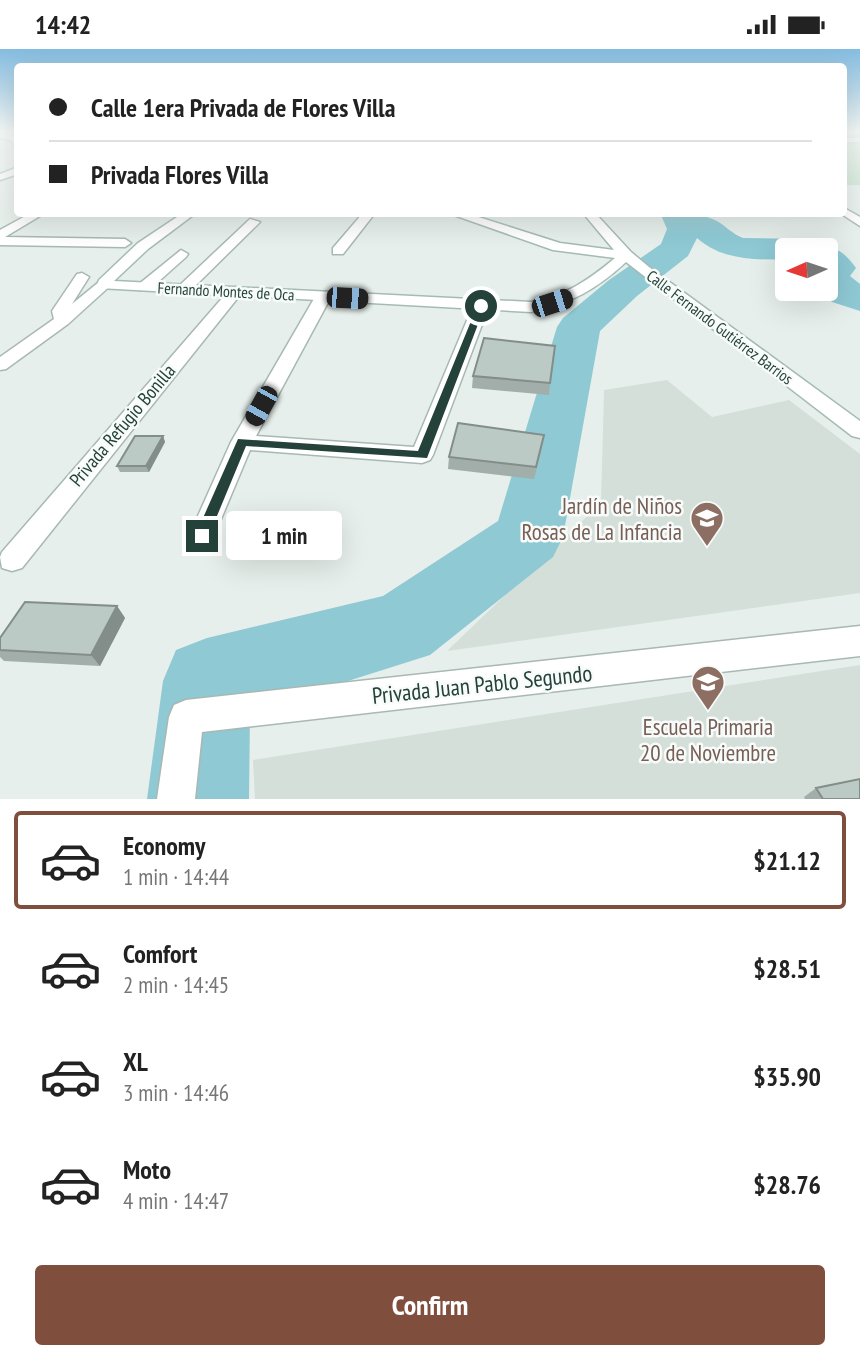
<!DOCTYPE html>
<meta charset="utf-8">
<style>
body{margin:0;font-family:"PT Sans Narrow",sans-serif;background:#f6f6f6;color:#222;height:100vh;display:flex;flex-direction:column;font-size:26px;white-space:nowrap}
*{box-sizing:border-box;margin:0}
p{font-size:23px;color:#767676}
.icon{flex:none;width:38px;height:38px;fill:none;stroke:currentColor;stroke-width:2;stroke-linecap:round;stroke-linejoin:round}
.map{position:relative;height:750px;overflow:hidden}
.side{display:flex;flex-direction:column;background:#fff;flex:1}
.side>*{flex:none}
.banner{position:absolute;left:14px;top:14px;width:833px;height:154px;border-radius:7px;box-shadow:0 7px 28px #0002;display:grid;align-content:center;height:154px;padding:0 35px;background:#fff}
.needle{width:46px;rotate:267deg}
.controls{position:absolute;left:775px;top:189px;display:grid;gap:14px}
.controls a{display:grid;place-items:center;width:63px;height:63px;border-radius:7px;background:#fff;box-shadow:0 7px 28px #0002;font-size:35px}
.end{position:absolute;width:32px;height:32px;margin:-16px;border:9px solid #24423a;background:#fff;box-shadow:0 0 0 4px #fff}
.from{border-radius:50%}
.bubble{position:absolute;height:49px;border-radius:7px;background:#fff;box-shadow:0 7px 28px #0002;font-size:23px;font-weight:700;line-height:49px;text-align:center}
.car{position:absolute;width:21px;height:42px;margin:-21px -10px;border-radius:9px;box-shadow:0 0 5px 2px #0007;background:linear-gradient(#222 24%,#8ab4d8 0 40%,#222 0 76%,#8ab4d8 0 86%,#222 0)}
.banner b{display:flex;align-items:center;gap:24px;height:66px;font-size:26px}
.banner b+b{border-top:2px solid #e0e0e0}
.banner i{width:18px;height:18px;background:#222}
ul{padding:12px 0 0;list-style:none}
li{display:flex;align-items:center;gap:21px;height:98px;margin:0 14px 10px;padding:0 21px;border:4px solid transparent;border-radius:7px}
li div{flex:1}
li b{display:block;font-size:26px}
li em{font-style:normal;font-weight:700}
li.on{border-color:#804e3d}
li>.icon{width:63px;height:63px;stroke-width:1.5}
.primary-button{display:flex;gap:14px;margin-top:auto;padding:14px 35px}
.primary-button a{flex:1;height:80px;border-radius:7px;background:#804e3d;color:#fff;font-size:28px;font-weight:700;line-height:80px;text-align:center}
.status{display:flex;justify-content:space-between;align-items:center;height:49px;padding:0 35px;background:#fff;direction:ltr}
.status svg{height:19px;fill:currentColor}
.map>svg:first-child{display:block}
.built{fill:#d4dfda}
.green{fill:#bfe0c8}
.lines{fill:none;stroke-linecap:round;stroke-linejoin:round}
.river{fill:#8ec9d4;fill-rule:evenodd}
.minor-casing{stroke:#a8b8b2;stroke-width:3}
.tertiary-casing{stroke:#a8b8b2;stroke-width:3}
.secondary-casing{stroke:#a4bbb3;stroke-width:3}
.minor{fill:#fff;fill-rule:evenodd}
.tertiary{fill:#fff;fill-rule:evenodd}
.secondary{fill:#fff;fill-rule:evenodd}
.wall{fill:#a1aea9}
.shaded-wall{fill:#838d89}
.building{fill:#bbcac4;stroke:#838d89;stroke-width:2}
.route{fill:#24423a}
.labels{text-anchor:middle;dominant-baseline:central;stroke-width:5;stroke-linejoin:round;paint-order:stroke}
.far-street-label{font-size:16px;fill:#24423a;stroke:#f7fbf9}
.street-label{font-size:19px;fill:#24423a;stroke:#f7fbf9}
.near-education-label{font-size:23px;fill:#785e54;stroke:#f7fbf9;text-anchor:end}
.near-street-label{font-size:23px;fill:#24423a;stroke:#f7fbf9}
</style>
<div class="status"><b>14:42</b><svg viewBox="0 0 49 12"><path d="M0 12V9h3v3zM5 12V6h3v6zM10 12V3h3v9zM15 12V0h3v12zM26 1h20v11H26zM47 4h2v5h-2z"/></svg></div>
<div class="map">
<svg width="860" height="750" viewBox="0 0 860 750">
<rect width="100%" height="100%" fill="#e6efeb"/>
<!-- built -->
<path class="built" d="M 667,331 L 712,368 L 789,351 L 860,405 L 860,544 L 447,602 L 601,454 L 604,341 Z
M 860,616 L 860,750 L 255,750 L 253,711 Z"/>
<!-- green -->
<path class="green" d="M 844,83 L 860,83 L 860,136 L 844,136 Z"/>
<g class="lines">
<!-- river -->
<path class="river" d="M 660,164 C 678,164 698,163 715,171 C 725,176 732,185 743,189 L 801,190 L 813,194 L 817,199 C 835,195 846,205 856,219 L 850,227 L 860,235 L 860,262 L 832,253 L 819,240 L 826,240 L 826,201 L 788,201 L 788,211 C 754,210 723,212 697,189 L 688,207 L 637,247 L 600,282 L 563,488 L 553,508 L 430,606 L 250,663 L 249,750 L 147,750 L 163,632 L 176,601 L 207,589 L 383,547 L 498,472 L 557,278 L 563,269 L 609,231 L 661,195 L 667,180 Z"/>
<defs>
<path id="minor" d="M 0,85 L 16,87 L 18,99 L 10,91 L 0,89 Z
M 844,89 L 860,89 L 860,93 L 844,93 Z
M 18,118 L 18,125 L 0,131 L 0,125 Z
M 31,164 L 45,164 L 5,188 L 125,190 L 131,194 L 125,198 L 0,196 L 0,181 Z
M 363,164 L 375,164 L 343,205 L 333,205 L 333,199 Z
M 250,170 L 260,173 L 190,242 L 180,242 L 178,239 L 180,236 Z
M 181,201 L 188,205 L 186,208 L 149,241 L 139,241 L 137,238 L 139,235 Z
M 82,224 L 89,228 L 72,255 L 99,233 L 109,233 L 111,236 L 68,275 L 6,320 L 0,321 L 0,308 L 54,270 L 52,262 L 77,225 Z
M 235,238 L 243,243 L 240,246 L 22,519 L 12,522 L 2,519 L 0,508 L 2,503 L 230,240 Z
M 323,243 L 331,248 L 256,387 L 414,398 L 473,257 L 481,252 L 487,254 L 489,257 L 433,406 L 430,411 L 422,414 L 250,401 L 211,494 L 202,497 L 193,494 L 189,487 L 231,393 L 315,248 Z
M 860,577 L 860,607 L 202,683 L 195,750 L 157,750 L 169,668 L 174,656 L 186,651 Z"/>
<path id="tertiary" d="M 844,159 L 860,168 L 860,177 L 840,164 L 844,164 Z"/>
<path id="secondary" d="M 183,164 L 196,164 L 148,200 L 114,232 L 531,253 C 565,247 589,231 615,209 L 553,201 L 448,164 L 466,164 L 560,194 L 614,201 L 583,164 L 595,164 L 631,203 L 649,218 L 860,372 L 860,389 L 852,387 L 626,213 C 597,240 570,255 531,263 L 99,239 L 97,236 L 99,231 L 138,194 Z"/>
</defs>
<!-- minor casing -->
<use href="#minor" class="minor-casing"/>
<!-- tertiary casing -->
<use href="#tertiary" class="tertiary-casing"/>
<!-- secondary casing -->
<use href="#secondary" class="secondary-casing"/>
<!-- minor -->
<use href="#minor" class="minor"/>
<!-- tertiary -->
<use href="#tertiary" class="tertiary"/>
<!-- secondary -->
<use href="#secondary" class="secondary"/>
</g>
<!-- wall -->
<path class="wall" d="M 473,327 L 550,334 L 549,346 L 472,339 Z
M 163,387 L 165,393 L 149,423 L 120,423 L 117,417 Z
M 542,398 L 534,430 L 448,420 L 449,408 Z
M 117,557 L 125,569 L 100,617 L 4,612 L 0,608 L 0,589 Z
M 816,739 L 860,750 L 805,750 L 804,748 Z"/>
<!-- shaded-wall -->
<path class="shaded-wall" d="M 163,387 L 165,393 L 149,423 L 146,417 Z
M 117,557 L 125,569 L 100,617 L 91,606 Z"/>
<!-- building -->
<path class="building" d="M 484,289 L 555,297 L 550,334 L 473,327 Z
M 458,374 L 544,386 L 536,418 L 449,408 Z
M 135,387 L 163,387 L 146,417 L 117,417 Z
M 25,553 L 117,557 L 91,606 L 0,601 L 0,589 Z
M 860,730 L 860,750 L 823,750 L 816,739 Z"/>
<!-- sky -->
<linearGradient id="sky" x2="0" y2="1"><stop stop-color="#84bce0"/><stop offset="0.44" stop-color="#f4f8f6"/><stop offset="1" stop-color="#f4f8f6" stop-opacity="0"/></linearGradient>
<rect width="860" height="188" fill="url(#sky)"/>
<!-- route -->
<path class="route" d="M 478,255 L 485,257 L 427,409 L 246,397 L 207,491 L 197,491 L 195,487 L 238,390 L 418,402 Z"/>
<!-- icons -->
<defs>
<symbol id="school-pin" viewBox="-11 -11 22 30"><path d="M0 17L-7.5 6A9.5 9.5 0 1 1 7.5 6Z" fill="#8d6e63" stroke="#f7fbf9"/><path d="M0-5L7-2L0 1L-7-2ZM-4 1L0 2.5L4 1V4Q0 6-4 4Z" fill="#fff"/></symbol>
</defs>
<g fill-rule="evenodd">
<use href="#school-pin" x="688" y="450" width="38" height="52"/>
<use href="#school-pin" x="689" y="614" width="38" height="52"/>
</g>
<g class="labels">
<!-- far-street labels -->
<g class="far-street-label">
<text transform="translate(226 242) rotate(3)">Fernando Montes de Oca</text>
<text transform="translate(720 278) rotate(37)">Calle Fernando Gutiérrez Barrios</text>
</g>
<!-- street labels -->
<g class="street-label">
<text transform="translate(122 376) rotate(-50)">Privada Refugio Bonilla</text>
</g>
<!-- near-education labels -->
<g class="near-education-label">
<text x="682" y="456">Jardín de Niños<tspan x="682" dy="26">Rosas de La Infancia</tspan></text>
<text x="708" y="677" text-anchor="middle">Escuela Primaria<tspan x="708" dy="26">20 de Noviembre</tspan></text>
</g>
<!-- near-street labels -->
<g class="near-street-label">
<text transform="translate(482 635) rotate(-6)">Privada Juan Pablo Segundo</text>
</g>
</g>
</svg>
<div class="controls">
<a><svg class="needle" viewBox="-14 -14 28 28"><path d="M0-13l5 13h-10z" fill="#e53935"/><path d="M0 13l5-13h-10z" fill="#767676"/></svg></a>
</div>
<i class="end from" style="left:481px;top:257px"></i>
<i class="end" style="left:202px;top:487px"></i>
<div class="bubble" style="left:226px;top:462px;width:116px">1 min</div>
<i class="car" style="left:347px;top:249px;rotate:93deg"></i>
<i class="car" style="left:552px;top:254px;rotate:72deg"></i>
<i class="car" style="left:261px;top:357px;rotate:209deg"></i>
<div class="banner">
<b><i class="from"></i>Calle 1era Privada de Flores Villa</b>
<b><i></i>Privada Flores Villa</b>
</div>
</div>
<section class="side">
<ul>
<li class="on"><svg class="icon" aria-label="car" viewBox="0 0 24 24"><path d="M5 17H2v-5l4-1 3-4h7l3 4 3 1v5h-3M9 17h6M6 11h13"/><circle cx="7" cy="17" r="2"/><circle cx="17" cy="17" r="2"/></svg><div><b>Economy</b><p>1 min · 14:44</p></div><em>$21.12</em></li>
<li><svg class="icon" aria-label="car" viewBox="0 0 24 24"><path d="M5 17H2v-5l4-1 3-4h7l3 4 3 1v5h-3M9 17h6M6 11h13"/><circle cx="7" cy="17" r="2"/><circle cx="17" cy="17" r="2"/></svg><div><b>Comfort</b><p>2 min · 14:45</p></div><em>$28.51</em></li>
<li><svg class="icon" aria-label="car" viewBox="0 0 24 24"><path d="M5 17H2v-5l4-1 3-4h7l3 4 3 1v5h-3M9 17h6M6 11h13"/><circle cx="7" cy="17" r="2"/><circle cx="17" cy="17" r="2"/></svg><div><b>XL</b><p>3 min · 14:46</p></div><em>$35.90</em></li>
<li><svg class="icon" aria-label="car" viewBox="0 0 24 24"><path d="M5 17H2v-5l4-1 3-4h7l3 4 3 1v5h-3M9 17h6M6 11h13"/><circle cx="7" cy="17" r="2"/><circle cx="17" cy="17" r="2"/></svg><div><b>Moto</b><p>4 min · 14:47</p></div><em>$28.76</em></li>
</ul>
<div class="primary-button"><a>Confirm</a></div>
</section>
